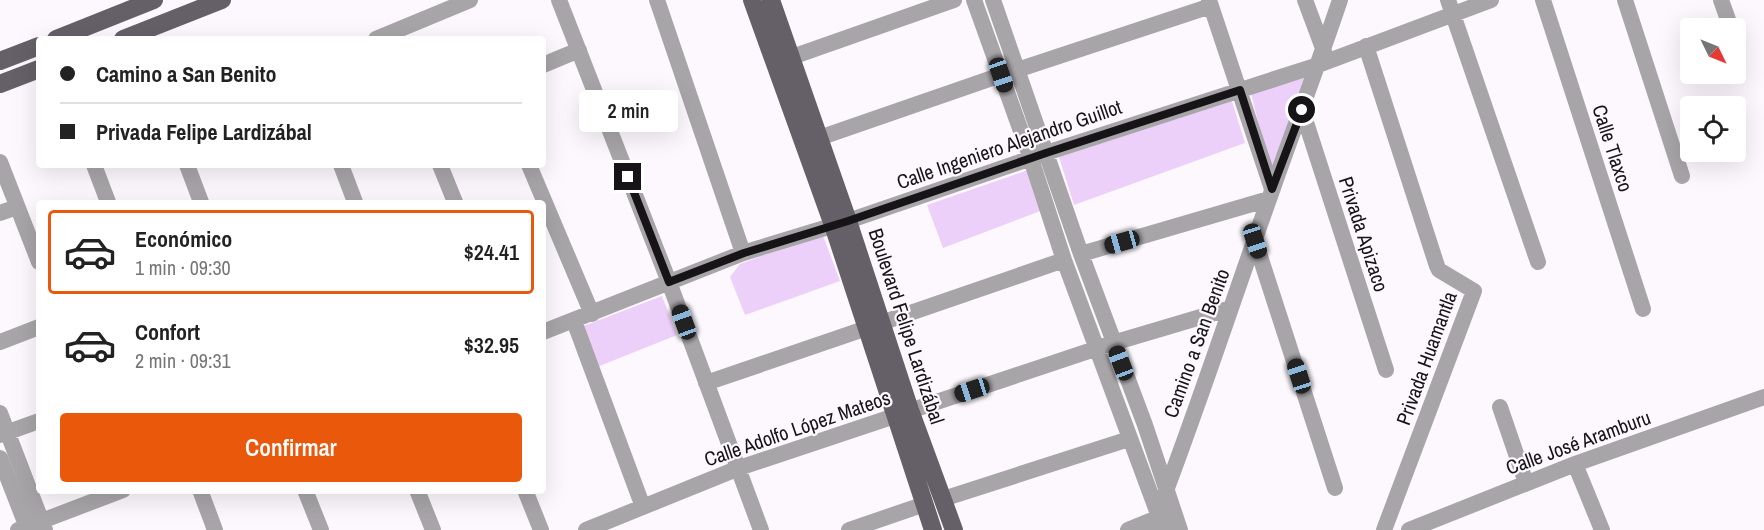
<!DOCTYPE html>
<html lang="es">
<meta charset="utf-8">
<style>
body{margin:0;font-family:"Archivo Narrow",sans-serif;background:#f6f6f6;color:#222;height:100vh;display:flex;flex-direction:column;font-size:22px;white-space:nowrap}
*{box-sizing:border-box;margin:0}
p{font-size:20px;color:#767676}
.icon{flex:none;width:33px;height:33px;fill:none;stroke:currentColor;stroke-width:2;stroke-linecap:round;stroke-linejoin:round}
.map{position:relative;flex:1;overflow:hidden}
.side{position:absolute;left:36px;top:200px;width:510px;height:294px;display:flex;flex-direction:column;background:#fff;border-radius:6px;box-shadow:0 6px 24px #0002}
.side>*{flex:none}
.guide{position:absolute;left:36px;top:36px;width:510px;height:132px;border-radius:6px;box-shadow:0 6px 24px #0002;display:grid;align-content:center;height:132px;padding:0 24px;background:#fff}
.needle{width:39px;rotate:133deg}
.buttons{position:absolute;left:1680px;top:18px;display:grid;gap:12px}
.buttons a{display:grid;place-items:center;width:66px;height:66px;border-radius:6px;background:#fff;box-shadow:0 6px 24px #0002;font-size:30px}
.end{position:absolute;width:27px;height:27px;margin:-14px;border:8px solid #161417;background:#fff;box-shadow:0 0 0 3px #fff}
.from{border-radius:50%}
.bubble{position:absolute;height:42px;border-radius:6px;background:#fff;box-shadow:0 6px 24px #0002;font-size:20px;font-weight:600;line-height:42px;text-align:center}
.car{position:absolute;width:18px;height:36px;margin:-18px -9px;border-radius:8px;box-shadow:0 0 4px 2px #0007;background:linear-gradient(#222 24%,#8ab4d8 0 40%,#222 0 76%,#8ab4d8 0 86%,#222 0)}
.guide b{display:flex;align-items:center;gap:21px;height:57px;font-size:22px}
.guide b+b{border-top:2px solid #e0e0e0}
.guide i{width:15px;height:15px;background:#222}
ul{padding:10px 0 0;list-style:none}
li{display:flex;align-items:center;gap:18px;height:84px;margin:0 12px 9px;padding:0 12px;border:3px solid transparent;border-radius:6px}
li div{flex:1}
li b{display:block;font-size:22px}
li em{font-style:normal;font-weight:600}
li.current{border-color:#ea580c}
li>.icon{width:54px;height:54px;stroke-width:1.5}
.action{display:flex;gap:12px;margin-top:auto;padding:12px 24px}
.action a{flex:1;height:69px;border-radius:6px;background:#ea580c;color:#fff;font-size:24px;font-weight:600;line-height:69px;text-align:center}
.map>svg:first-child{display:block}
.green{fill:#edd0fa}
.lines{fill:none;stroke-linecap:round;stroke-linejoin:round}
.minor{stroke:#a8a5a9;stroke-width:16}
.major{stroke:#656067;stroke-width:18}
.route{stroke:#161417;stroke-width:8}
.labels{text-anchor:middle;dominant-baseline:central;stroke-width:4.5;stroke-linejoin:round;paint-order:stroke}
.street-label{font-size:20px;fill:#161417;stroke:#fcf8fe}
</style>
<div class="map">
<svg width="1764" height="530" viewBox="0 0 1764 530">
<rect width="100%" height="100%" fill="#fcf8fe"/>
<!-- green -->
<path class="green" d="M 1309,72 L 1271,175 L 1251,93 Z
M 1231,98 L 1245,143 L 1074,205 L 1059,157 Z
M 1031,169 L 1043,210 L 943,248 L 927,205 Z
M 822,233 L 840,281 L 745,315 L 730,277 L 740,264 Z
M 662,296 L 677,335 L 597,367 L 581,327 Z"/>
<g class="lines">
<!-- minor -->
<path class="minor" d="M 559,0 L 669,282 L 761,530
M 657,0 L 743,253
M 974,0 L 1031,159 L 1064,260 L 1164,530
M 993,0 L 1081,254 L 1145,425 L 1180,530
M 1209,0 L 1272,189
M 1305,0 L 1324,51
M 1448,0 L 1538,262
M 1543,0 L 1643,309
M 1625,0 L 1682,176
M 1721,0 L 1731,28
M 376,39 L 470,0
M 1736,43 L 1738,51
M 1366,46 L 1437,266 L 1439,270 L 1474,291 L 1384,530
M 792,57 L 954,0
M 543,65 L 579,50
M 1017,70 L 1211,6
M 1302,110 L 1386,370
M 819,138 L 1001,75
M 0,162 L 39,262
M 94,165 L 108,202
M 187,165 L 201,202
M 341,165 L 355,202
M 440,165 L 455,202
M 529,165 L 592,314
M 0,213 L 17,207
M 1255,241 L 1335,488
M 1081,254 L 1269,199
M 574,321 L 643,507
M 881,323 L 1064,260
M 543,332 L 743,253 L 848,221 L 1046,153 L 1318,65 L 1491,0
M 0,342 L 39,327
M 706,383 L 867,328
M 1500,407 L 1526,483
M 0,413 L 45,530
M 0,435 L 39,421
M 0,458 L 28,530
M 1575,464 L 1602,530
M 200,490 L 215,530
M 305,490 L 321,530
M 417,490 L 433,530
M 525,490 L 541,530
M 943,499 L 1129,439
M 18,530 L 123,490
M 586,530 L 739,468 L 1113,343 L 1231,308
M 849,530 L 925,504
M 1128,530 L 1155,519
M 1151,530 C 1195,418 1232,302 1273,188 C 1295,125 1319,63 1340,0
M 1409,530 L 1575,464 L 1764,397"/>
<!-- major -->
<path class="major" d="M 752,0 L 833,225 L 933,530
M 771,0 L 848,221 L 910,410 L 954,530
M 56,39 L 154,0
M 123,39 L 222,0
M 0,61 L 39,46
M 0,84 L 39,69"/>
</g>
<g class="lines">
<!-- route -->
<path class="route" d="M 628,177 L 669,282 L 744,253 L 848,221 L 1046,153 L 1240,90 L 1272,189 L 1302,110"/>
</g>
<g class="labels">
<!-- street labels -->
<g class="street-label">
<text transform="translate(1009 144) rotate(-19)">Calle Ingeniero Alejandro Guillot</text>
<text transform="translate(1613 148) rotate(72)">Calle Tlaxco</text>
<text transform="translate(1364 234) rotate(72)">Privada Apizaco</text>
<text transform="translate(907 326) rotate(72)">Boulevard Felipe Lardizábal</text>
<text transform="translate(1196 343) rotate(-70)">Camino a San Benito</text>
<text transform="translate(1426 358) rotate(-70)">Privada Huamantla</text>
<text transform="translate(797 428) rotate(-19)">Calle Adolfo López Mateos</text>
<text transform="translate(1578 442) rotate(-20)">Calle José Aramburu</text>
</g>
</g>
</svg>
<div class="buttons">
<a><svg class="needle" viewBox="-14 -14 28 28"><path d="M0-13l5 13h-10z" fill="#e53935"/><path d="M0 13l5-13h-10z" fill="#767676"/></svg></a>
<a><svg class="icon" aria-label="locate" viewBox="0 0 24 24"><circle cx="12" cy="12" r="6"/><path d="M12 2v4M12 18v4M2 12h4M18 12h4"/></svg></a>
</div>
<i class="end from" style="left:1302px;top:110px"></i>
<i class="end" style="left:628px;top:177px"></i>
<div class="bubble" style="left:579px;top:90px;width:99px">2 min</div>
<i class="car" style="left:1001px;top:75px;rotate:161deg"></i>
<i class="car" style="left:1255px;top:241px;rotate:162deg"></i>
<i class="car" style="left:1122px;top:242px;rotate:254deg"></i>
<i class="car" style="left:684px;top:322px;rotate:340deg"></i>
<i class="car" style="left:1121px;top:363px;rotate:339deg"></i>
<i class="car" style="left:1299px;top:376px;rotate:342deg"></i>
<i class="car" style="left:972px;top:390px;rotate:252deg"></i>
<div class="guide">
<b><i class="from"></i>Camino a San Benito</b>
<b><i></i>Privada Felipe Lardizábal</b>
</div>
<section class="side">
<ul>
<li class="current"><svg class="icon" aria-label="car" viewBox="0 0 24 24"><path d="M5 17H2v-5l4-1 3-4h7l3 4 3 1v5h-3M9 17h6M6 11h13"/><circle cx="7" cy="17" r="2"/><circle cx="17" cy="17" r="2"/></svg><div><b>Económico</b><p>1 min · 09:30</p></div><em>$24.41</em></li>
<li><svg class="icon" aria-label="car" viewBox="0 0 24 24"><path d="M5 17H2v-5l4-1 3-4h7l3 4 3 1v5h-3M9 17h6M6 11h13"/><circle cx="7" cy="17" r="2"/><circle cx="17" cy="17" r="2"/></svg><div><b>Confort</b><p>2 min · 09:31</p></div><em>$32.95</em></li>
</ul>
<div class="action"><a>Confirmar</a></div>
</section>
</div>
